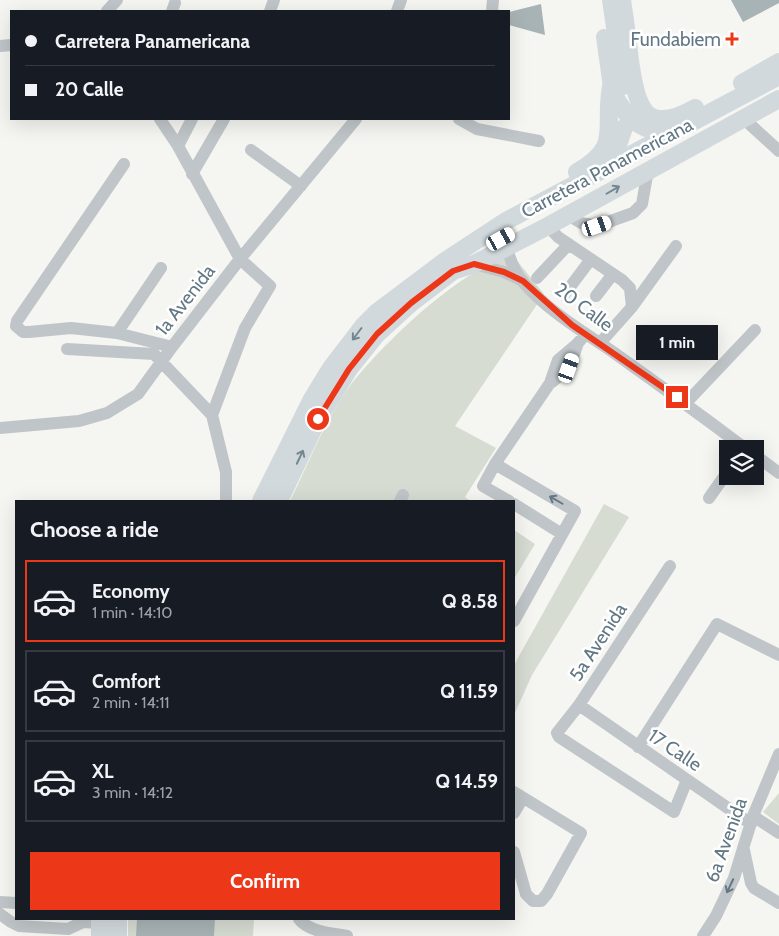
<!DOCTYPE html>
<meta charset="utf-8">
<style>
body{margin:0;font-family:Cabin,sans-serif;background:#242831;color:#f1f3f6;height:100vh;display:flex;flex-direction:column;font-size:19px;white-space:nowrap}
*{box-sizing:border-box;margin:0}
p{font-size:16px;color:#9ea1a6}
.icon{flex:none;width:28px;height:28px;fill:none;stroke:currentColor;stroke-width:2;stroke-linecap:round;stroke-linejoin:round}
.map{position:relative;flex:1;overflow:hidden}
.sheet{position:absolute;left:15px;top:500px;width:500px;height:420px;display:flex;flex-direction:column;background:#171b24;border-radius:0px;box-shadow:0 5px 20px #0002}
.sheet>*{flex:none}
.hud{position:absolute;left:10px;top:10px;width:500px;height:110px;border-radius:0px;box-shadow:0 5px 20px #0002;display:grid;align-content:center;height:110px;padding:0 15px;background:#171b24}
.tools{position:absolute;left:719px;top:440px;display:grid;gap:10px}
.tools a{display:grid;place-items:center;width:45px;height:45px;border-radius:0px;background:#171b24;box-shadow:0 5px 20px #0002;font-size:25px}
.end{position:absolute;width:22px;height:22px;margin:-11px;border:6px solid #ed3719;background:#fff;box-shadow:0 0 0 2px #fff}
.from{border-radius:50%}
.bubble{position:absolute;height:35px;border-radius:0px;background:#171b24;box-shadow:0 5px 20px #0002;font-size:16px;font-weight:700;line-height:35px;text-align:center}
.car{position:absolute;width:15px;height:30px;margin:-15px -8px;border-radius:6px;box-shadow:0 0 4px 1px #0007;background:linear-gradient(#fff 24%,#345 0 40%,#fff 0 76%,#345 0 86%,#fff 0)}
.hud b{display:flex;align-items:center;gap:18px;height:48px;font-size:19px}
.hud b+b{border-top:1px solid #363941}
.hud i{width:12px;height:12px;background:#f1f3f6}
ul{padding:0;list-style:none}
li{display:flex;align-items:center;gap:15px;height:82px;margin:0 10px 8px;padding:0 5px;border:2px solid #363941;border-radius:0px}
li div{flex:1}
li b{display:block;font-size:19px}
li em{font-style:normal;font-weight:700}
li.current{border-color:#ed3719}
li>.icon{width:45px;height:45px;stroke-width:1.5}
h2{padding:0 15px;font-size:22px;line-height:60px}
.cta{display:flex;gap:10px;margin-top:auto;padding:10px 15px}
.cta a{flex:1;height:58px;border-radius:0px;background:#ed3719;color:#fff;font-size:20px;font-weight:700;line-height:58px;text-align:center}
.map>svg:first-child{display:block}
.green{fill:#d6dcd1}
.building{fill:#a8b3b6}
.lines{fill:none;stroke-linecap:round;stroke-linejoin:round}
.minor{stroke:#bfc5c8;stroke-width:12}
.major{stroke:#d2d9dc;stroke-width:16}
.highway{stroke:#d2d9dc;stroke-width:18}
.oneway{stroke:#738791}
.oneway2{stroke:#627884}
.route{stroke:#ed3719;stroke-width:6}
.poi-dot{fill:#ed3719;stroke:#fff;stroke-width:2}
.labels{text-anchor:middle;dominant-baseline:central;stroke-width:5;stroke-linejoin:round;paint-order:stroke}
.poi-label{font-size:19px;fill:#627884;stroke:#fff;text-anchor:end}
.street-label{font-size:19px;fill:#627884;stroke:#fff}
</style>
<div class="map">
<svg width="779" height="936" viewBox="0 0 779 936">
<rect width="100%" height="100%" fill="#f5f5f1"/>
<!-- green -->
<path class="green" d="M 510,252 L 544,294 L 455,426 L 496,448 L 465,497 L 471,501 L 290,501 C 309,463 326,417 352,383 C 385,343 426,304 470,275 C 483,267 497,260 510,252 Z
M 604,504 L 629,517 L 532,675 L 514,715 L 514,665 Z
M 514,530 L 535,544 L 514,579 Z
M 779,793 L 779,824 L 763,812 Z
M 128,919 L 142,919 L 141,936 L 128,936 Z
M 210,919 L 254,919 L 253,936 L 210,936 Z"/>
<!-- building -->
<path class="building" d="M 731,0 L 779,0 L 779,3 L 743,22 Z
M 541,4 L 545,35 L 509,25 L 509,12 Z
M 137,919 L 215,919 L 214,936 L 136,936 Z"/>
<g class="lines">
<!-- minor -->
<path class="minor" d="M 107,11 L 117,0
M 172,11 L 175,3
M 270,11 L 274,0
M 397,11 L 401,0
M 492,11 L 493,0
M 0,46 L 11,45
M 743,118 L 779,151
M 160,119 L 178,146 L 240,259 L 270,286 L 245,328 L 212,415
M 459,119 L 477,129 L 539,141
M 178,146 L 192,119
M 251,150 L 301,186
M 124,164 L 17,321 L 16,326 L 23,332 L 29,332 L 71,328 L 117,333 L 172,347
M 192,174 L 224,119
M 568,215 L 581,223 L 597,226 L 633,213 L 642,204 L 648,170
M 548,226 L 558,237 L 622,280 L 630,288 L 632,307 L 600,343
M 507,248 C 510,260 515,272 523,282 C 548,311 582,331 613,352 C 658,384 702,416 746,449
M 474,264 L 504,272 L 523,281
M 537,278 L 569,244
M 564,295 L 591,259
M 596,296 L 613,274
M 632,307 L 676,246
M 117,333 L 161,268
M 67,349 L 154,354 L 212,415 L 226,472 L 226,501
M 552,382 L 569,368 L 577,346
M 685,404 L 755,330
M 0,428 L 79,421 L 107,413 L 138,394 L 172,347 L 240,259 L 356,119
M 755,455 L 779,473
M 495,464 L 575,511 L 514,621
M 709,498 L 728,471
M 400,501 L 403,495
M 509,501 L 483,486 L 495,464 L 550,383 L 558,360 L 577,344 L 586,334
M 514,504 L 562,534
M 670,566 L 579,705 L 557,733 L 559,737 L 674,812 L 687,780
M 579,705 L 751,824
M 638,747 L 717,624 L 779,655
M 514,792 L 581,833 L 547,894 L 541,901 L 533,901 L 526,894 L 514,852
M 514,813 L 523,798
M 753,816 L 779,833
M 744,850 L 751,883 L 754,888 L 779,903
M 0,902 L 16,903
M 0,914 L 11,922 L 19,926 L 68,929 L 83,922 L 100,923
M 299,919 C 309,932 331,933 347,936
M 703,936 L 716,916 L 734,878 L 753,816 L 779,754"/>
<!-- major -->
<path class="major" d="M 610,0 L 623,87
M 604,37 L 611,87"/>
<!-- highway -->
<path class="highway" d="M 622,0 C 625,20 628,41 630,61 C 637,106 643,137 695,108
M 742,83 L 779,62
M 611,87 C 618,107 635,129 659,131 C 664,132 670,131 675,130
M 611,164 L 624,128
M 577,172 C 623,146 603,129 611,87
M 261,501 L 312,399 L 331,368 L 364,325 L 376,313 L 445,261 L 506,221 L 779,76
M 279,501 L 318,419 L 349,369 L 377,334 L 411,303 L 453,271 L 474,264 L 548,226 L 779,99
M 100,936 L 100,919
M 118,936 L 118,919"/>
</g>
<!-- one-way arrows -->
<defs><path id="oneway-shaft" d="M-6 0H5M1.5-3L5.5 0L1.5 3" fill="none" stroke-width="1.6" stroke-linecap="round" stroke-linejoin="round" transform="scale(1.25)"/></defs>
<g class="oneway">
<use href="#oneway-shaft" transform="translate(613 190) rotate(-30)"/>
<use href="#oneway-shaft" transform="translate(357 334) rotate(127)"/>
<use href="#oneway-shaft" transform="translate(300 457) rotate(-65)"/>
</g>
<g class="oneway2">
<use href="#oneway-shaft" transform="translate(556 500) rotate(-150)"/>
<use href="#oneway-shaft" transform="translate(730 886) rotate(115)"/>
</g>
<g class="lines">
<!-- route -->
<path class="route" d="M 318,419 L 349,369 L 377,334 L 411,303 L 453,271 L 474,264 L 504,272 L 523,281 L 572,325 L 677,397"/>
</g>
<!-- markers -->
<path class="poi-dot" d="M729.5 31.5h5v5h5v5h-5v5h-5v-5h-5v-5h5z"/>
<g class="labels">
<!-- poi labels -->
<g class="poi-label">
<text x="721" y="39">Fundabiem</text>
</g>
<!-- street labels -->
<g class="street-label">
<text transform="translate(607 168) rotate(-28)">Carretera Panamericana</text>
<text transform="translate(185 300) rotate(-52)">1a Avenida</text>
<text transform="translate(584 307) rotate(37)">20 Calle</text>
<text transform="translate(598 642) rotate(-57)">5a Avenida</text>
<text transform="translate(675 750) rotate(34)">17 Calle</text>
<text transform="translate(726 840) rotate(-70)">6a Avenida</text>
</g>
</g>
</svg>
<div class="tools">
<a><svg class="icon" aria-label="layers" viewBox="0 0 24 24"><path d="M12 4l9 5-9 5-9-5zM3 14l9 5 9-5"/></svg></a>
</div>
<i class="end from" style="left:318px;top:419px"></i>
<i class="end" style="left:677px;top:397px"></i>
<div class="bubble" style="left:636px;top:325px;width:82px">1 min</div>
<i class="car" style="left:597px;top:226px;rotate:71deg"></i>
<i class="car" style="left:501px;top:239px;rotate:61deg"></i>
<i class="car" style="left:569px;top:368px;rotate:20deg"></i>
<div class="hud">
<b><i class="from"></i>Carretera Panamericana</b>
<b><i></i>20 Calle</b>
</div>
<section class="sheet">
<h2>Choose a ride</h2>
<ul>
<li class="current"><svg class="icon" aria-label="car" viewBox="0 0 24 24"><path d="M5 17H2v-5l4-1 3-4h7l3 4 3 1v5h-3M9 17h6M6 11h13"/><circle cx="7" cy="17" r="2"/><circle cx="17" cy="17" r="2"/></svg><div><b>Economy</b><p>1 min · 14:10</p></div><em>Q 8.58</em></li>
<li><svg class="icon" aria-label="car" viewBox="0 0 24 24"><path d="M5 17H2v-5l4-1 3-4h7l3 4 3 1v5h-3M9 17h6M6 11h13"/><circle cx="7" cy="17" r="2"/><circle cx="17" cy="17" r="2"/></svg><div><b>Comfort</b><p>2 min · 14:11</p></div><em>Q 11.59</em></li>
<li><svg class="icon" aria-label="car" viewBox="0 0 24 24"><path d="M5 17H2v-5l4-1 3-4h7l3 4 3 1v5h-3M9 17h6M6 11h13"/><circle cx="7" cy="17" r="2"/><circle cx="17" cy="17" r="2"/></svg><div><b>XL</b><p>3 min · 14:12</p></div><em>Q 14.59</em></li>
</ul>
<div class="cta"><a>Confirm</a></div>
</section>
</div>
